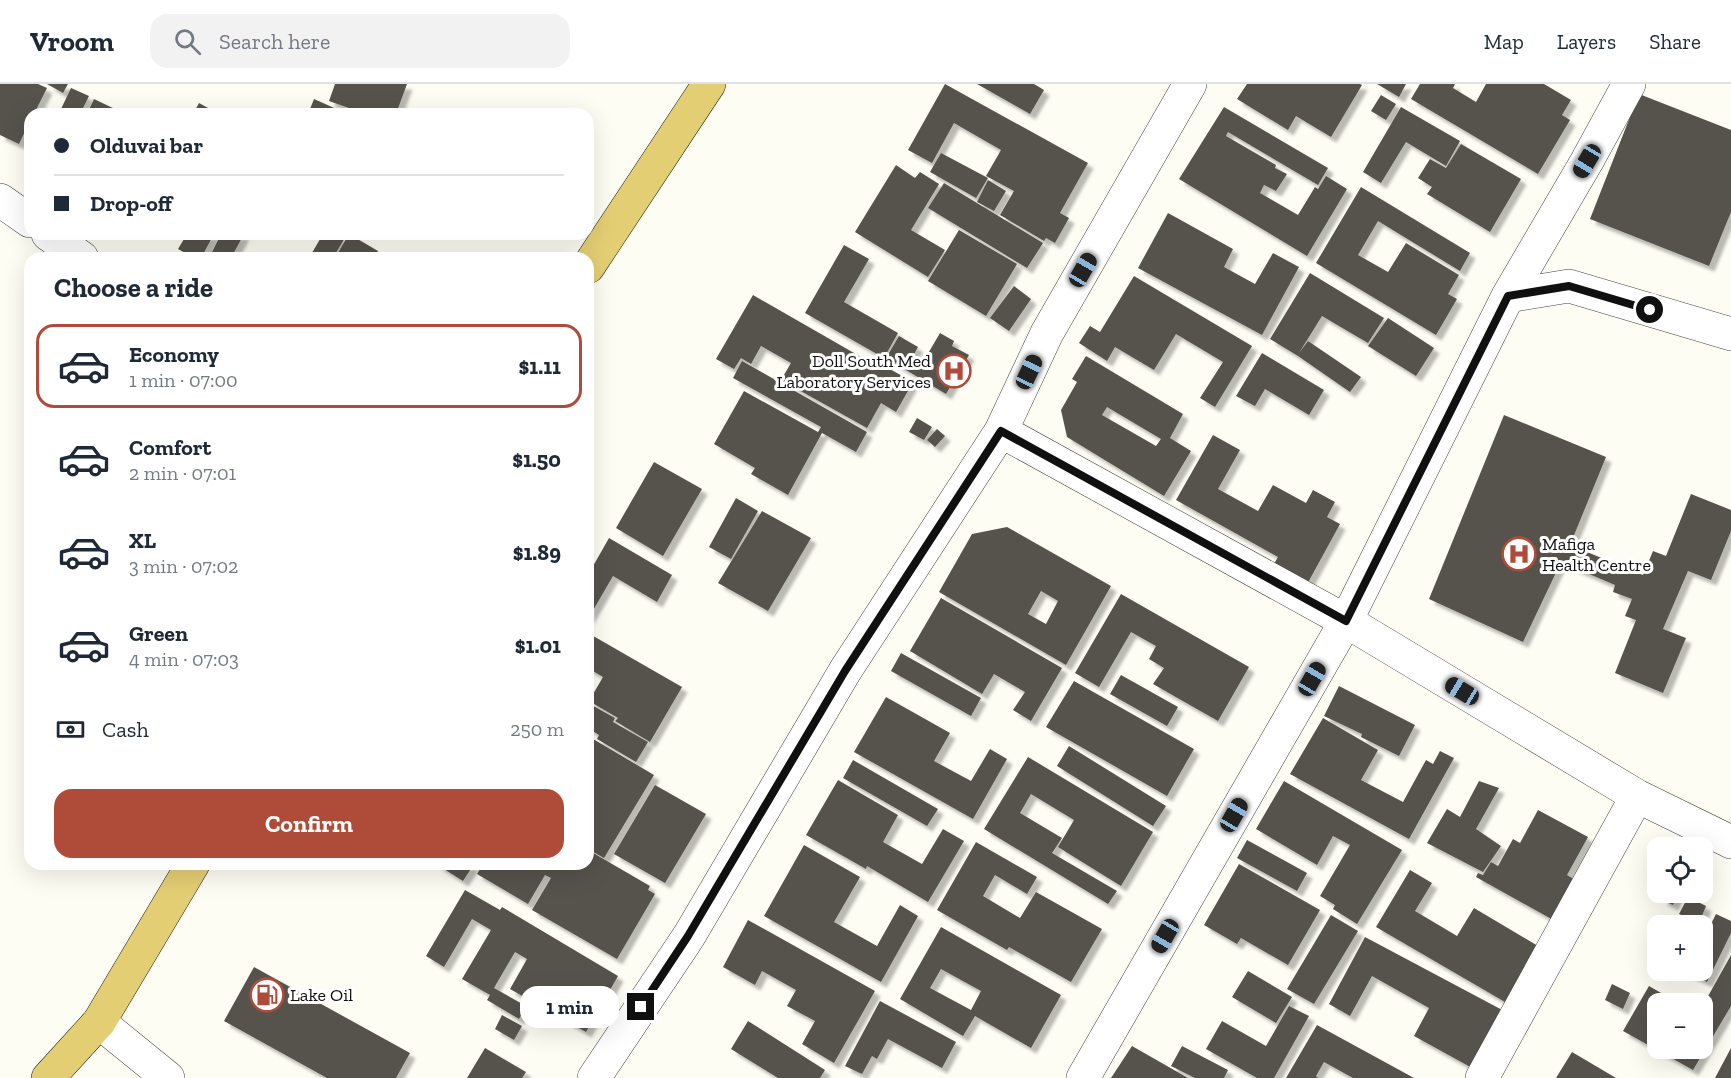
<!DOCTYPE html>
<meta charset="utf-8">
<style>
body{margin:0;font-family:"Zilla Slab",serif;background:#f2f2f3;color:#1f2937;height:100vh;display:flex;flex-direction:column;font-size:22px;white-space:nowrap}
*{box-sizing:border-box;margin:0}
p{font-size:20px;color:#747a83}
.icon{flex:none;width:33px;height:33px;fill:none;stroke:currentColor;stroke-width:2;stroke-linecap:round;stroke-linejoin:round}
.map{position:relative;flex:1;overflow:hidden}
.drawer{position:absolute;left:24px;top:168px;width:570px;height:618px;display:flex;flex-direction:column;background:#fff;border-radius:18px;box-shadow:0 6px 24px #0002}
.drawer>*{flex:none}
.guide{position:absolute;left:24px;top:24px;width:570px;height:132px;border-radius:18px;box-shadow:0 6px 24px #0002;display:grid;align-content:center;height:132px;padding:0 30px;background:#fff}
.fabs{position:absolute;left:1647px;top:753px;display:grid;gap:12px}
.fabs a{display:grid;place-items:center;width:66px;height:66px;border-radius:12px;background:#fff;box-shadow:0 6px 24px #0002;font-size:30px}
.end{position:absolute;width:27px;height:27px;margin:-14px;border:8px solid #101010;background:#fff;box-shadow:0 0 0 3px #fff}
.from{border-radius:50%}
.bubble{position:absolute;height:42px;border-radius:18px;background:#fff;box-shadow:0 6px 24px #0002;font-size:20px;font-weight:700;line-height:42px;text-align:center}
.car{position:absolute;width:18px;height:36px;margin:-18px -9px;border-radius:8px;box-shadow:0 0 4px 2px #0007;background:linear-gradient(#222 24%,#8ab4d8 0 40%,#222 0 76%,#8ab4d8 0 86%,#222 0)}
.guide b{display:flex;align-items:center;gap:21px;height:57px;font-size:22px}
.guide b+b{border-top:2px solid #e0e1e3}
.guide i{width:15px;height:15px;background:#1f2937}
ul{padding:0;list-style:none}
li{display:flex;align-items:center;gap:18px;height:84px;margin:0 12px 9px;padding:0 18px;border:3px solid transparent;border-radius:18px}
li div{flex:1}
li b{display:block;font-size:22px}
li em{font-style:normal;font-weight:700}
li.current{border-color:#ae4b39}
li>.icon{width:54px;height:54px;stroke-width:1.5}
h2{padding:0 30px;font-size:27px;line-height:72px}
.pay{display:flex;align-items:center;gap:15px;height:66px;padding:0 30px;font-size:22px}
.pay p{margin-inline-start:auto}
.action{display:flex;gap:12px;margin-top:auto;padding:12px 30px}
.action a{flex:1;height:69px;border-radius:18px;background:#ae4b39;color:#fff;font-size:24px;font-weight:700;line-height:69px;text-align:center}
header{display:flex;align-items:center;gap:36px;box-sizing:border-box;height:84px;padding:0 30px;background:#fff;border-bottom:2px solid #e0e1e3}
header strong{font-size:28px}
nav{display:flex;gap:33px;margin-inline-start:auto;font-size:21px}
.search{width:420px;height:54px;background:#f2f2f3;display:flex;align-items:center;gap:15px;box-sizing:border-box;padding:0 21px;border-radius:18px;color:#747a83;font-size:22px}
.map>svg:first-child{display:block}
.building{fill:#57534d;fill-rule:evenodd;filter:url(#shadow)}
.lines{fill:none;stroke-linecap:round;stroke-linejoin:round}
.minor-casing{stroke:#434343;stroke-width:34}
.tertiary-casing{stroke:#434343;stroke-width:34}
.trunk-casing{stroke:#212121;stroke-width:34}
.minor{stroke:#fff;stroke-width:33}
.tertiary{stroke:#fff;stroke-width:33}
.trunk{stroke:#e4ce74;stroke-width:33}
.route{stroke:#101010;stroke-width:8}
.labels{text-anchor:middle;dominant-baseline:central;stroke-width:6;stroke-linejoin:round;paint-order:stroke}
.poi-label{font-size:18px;fill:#101010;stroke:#fff;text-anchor:start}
</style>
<header>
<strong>Vroom</strong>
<div class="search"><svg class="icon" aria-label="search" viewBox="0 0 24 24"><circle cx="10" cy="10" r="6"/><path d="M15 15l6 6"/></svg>Search here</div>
<nav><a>Map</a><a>Layers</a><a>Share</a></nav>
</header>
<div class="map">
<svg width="1731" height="994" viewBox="0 0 1731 994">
<defs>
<filter id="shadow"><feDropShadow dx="5.5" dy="5.5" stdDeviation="1.5" flood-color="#0004"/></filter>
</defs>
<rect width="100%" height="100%" fill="#fdfdf4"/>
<!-- building -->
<path class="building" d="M 0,0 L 38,0 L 47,4 L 34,30 L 30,30 L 30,37 L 19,60 L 0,51 Z
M 47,0 L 68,0 L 63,9 Z
M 335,0 L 407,0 L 396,30 L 366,30 L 329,17 Z
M 945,0 L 1088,79 L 1060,129 L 1069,134 L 1055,159 L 1046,154 L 1044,157 L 1000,131 L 1014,107 L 986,92 L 1001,66 L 954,39 L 932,79 L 908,66 Z
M 977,0 L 1034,0 L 1044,6 L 1030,30 Z
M 1247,0 L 1360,0 L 1362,1 L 1331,53 L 1296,32 L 1288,46 L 1237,15 Z
M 1377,0 L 1406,0 L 1399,13 Z
M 1420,0 L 1455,0 L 1453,4 L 1476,18 L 1486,0 L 1544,0 L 1571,16 L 1562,31 L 1570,36 L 1538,90 L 1411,15 Z
M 71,4 L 89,12 L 80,30 L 72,30 L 61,25 Z
M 1639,10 L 1731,46 L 1731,128 L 1709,182 L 1590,135 Z
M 1381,11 L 1396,20 L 1386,36 L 1371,27 Z
M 94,15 L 117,26 L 116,30 L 87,30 Z
M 314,15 L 341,27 L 340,30 L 308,30 Z
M 199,19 L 219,30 L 193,30 Z
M 1224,23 L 1328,84 L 1318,101 L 1228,48 L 1226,52 L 1276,81 L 1275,84 L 1287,90 L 1276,107 L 1264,101 L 1260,109 L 1298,131 L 1315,103 L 1318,105 L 1326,92 L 1347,105 L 1307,172 L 1179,95 Z
M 1401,23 L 1460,57 L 1446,82 L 1406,58 L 1381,99 L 1363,88 Z
M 1461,60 L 1521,95 L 1490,148 L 1427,110 L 1432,103 L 1418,94 L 1430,75 L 1446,84 Z
M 941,69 L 988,94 L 976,114 L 930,88 Z
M 896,81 L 915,94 L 920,88 L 939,100 L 911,146 L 945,166 L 928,193 L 855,148 Z
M 988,96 L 1006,107 L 994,127 L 977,118 Z
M 944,99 L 1043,159 L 1027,184 L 928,124 Z
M 1361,103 L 1470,169 L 1460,187 L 1378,137 L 1358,171 L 1388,188 L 1406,159 L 1459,191 L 1448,210 L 1457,215 L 1436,251 L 1316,179 Z
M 1168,129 L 1233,165 L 1224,183 L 1255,200 L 1273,169 L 1299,183 L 1262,251 L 1138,184 Z
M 959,146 L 1017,180 L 986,232 L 928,197 Z
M 187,150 L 214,150 L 201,174 L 194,174 L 178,165 Z
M 221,150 L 244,150 L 231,174 L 209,174 Z
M 323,150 L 346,152 L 333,174 L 309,174 Z
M 349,150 L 378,167 L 374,174 L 335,174 Z
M 844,161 L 869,175 L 844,218 L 898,249 L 884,274 L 805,229 Z
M 1310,189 L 1384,234 L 1368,259 L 1322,232 L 1299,269 L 1308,257 L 1361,293 L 1350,308 L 1298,272 L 1270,255 Z
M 1134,192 L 1252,262 L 1215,323 L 1200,314 L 1223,278 L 1176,250 L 1154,286 L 1115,263 L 1107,277 L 1079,259 L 1090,242 L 1100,248 Z
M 1014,202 L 1031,215 L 1009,247 L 990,234 Z
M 753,211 L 868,277 L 870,274 L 913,298 L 896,328 L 881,319 L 867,344 L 781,296 L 791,279 L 761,262 L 751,280 L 741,274 L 734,285 L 716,275 Z
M 1388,234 L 1434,264 L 1416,292 L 1368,262 Z
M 940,249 L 954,257 L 952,262 L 969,271 L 946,310 L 886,274 L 899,252 L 918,263 L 913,272 L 923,278 Z
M 1262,269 L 1324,306 L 1309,331 L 1265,305 L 1255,322 L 1236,312 Z
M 1086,272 L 1183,330 L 1170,354 L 1191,367 L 1164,412 L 1067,353 L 1061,326 L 1077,298 L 1072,295 ZM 1107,323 L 1161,355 L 1156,362 L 1102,331 Z
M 742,277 L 867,348 L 856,368 L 822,349 L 788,411 L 751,390 L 755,384 L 714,360 L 744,307 L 818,348 L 821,343 L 733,294 Z
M 1504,331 L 1606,373 L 1570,461 L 1643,491 L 1653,467 L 1666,472 L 1691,410 L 1731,426 L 1731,447 L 1711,496 L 1688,487 L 1663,545 L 1686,554 L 1663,609 L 1615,589 L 1636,536 L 1625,532 L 1632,515 L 1613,508 L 1615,501 L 1561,478 L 1523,558 L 1429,515 Z
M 917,334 L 932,343 L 924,356 L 909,348 Z
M 937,345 L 945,352 L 935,363 L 927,356 Z
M 1213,351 L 1240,366 L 1218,405 L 1258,427 L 1273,401 L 1306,419 L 1313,406 L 1335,418 L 1327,433 L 1340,440 L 1305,504 L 1271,485 L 1278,473 L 1176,416 Z
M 654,378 L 702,405 L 663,472 L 616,444 Z
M 736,414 L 758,427 L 731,475 L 709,463 Z
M 762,427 L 811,454 L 768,527 L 718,499 Z
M 1007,443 L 1111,502 L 1066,581 L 939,508 L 972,450 ZM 1041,507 L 1058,517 L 1046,540 L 1028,530 Z
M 609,454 L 672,491 L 657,518 L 613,492 L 588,535 L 588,491 Z
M 1121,510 L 1249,583 L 1218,637 L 1153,600 L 1164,584 L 1149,575 L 1156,562 L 1131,548 L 1099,603 L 1075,589 Z
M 941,514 L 1062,584 L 1031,637 L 1013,626 L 1025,608 L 994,590 L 982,610 L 910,567 Z
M 588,549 L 682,603 L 650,658 L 615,637 L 618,634 L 589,617 L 603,593 L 588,584 Z
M 901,569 L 981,614 L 971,632 L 891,587 Z
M 1121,591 L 1178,623 L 1167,642 L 1110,610 Z
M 1074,597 L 1194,665 L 1167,712 L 1046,643 Z
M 1339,602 L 1415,641 L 1399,672 L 1361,653 L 1362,650 L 1324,632 Z
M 886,613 L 950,649 L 934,677 L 971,697 L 990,665 L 1007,675 L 973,735 L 854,668 Z
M 588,619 L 615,634 L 613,638 L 648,658 L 636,678 L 597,655 L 599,651 L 588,644 Z
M 1323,634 L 1378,666 L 1361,696 L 1403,718 L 1426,676 L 1433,680 L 1440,667 L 1454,674 L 1409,755 L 1290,690 Z
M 588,652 L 654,691 L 604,774 L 588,765 Z
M 1069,662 L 1166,722 L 1153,742 L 1057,682 Z
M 1028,673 L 1153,748 L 1121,802 L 1058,763 L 1074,736 L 1031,710 L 1020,729 L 1062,754 L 1052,769 L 1117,807 L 1108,820 L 984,745 Z
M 853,676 L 938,725 L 927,742 L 843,694 Z
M 838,696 L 898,731 L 883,758 L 922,780 L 943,745 L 964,757 L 928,818 L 867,782 L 866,785 L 806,751 Z
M 1284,697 L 1402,766 L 1357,840 L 1333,825 L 1335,821 L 1320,812 L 1350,761 L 1333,752 L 1317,781 L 1256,745 Z
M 1479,697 L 1499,704 L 1476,745 L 1501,762 L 1483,788 L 1427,759 L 1447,725 L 1460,733 Z
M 655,701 L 706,730 L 665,799 L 614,770 Z
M 1538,726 L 1588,753 L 1567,791 L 1577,797 L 1555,837 L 1476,793 L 1478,789 L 1483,791 L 1491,778 L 1498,782 L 1513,755 L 1520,759 Z
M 1247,756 L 1307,789 L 1297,807 L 1237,774 Z
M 976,758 L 1037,793 L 1027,810 L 995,791 L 983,812 L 1020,834 L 1036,808 L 1102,845 L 1071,898 L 1009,863 L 1007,866 L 937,826 Z
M 804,761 L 860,793 L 834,838 L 877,862 L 900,821 L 918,832 L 881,898 L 764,832 Z
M 588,766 L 650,802 L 648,806 L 655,810 L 617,875 L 532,826 L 551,794 L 545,791 L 528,820 L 477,790 L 483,780 L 588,780 Z
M 436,780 L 474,780 L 463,797 Z
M 1239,780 L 1320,826 L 1288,881 L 1241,854 L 1237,860 L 1204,841 Z
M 1410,786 L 1432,799 L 1415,827 L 1457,852 L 1474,824 L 1538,862 L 1505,918 L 1376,843 Z
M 465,806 L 500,826 L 502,823 L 618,892 L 586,948 L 510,905 L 527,875 L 515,868 L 494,904 L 526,922 L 519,935 L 487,916 L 490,911 L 462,895 L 491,846 L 472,835 L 444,883 L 426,872 Z
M 1665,808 L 1679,808 L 1673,821 L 1662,816 Z
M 1688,813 L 1706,822 L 1699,839 L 1679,830 Z
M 1716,830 L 1731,837 L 1731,849 L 1707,898 L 1688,889 L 1689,886 L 1702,886 L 1702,858 Z
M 1331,831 L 1358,847 L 1314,920 L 1287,905 Z
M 748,836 L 875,907 L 834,979 L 802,960 L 815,937 L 787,922 L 796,906 L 762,887 L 755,901 L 723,883 Z
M 941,843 L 1061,911 L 1031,964 L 975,932 L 963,952 L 900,915 ZM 941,885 L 981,907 L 971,926 L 930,904 Z
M 1365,853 L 1506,928 L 1474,985 L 1414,952 L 1429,924 L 1372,892 L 1350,932 L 1329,920 Z
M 1731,871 L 1731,922 L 1693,986 L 1623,947 L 1649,902 L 1680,920 L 1658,920 L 1658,964 L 1702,964 L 1702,923 Z
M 254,883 L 410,969 L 396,994 L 327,994 L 224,937 Z
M 1248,887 L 1292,913 L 1276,939 L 1232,913 Z
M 1612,900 L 1630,909 L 1623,925 L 1605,916 Z
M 880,917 L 956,958 L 942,984 L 888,955 L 877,975 L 872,972 L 862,990 L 845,982 Z
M 1289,922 L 1309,932 L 1274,994 L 1257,994 L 1206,965 L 1222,937 L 1266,962 Z
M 502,931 L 522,942 L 514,956 L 495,945 Z
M 748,937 L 825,986 L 820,994 L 778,994 L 731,965 Z
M 1317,941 L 1414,994 L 1353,994 L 1324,978 L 1316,992 L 1318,994 L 1286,994 Z
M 1132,962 L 1188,994 L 1111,994 Z
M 1182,962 L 1228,986 L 1224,994 L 1195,994 L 1171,982 Z
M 485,964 L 526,988 L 522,994 L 467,994 Z
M 1731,964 L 1731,994 L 1715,994 Z
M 1572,968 L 1616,994 L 1556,994 Z"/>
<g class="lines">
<defs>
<path id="minor" d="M 0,116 L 30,137
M 48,150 L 82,174
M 1508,212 L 1569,202 L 1731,250
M 1001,347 L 1346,537 L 1637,712 L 1731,758
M 594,994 L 689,852 L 845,587 L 1001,347 L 1047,249 L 1190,0
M 1083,994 L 1346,537 L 1508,212 L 1587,77 L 1629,0
M 1482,994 L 1637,712"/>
<path id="tertiary" d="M 99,938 L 168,994"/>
<path id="trunk" d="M 588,183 L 709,0
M 48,994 L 99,938 L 193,780"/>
</defs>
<!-- minor casing -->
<use href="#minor" class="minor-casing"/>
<!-- tertiary casing -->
<use href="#tertiary" class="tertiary-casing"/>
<!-- trunk casing -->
<use href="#trunk" class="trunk-casing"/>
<!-- minor -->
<use href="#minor" class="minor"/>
<!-- tertiary -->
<use href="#tertiary" class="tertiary"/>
<!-- trunk -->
<use href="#trunk" class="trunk"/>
</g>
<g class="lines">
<!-- route -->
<path class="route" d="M 641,923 L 688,852 L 845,587 L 1001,347 L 1346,537 L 1508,212 L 1569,202 L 1650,226"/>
</g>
<!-- icons -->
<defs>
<symbol id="hospital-ring" viewBox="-11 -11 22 22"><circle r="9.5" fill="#fff" stroke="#ae4b39" stroke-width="1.5"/><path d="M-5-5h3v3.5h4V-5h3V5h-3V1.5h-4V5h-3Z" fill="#ae4b39"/></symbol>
<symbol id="fuel-ring" viewBox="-11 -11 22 22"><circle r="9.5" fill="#fff" stroke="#ae4b39" stroke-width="1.5"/><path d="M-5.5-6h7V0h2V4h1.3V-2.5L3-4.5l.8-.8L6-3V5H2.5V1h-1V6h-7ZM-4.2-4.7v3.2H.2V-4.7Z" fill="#ae4b39"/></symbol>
</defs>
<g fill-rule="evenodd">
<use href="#hospital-ring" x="935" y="268" width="38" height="38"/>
<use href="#hospital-ring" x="1500" y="451" width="38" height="38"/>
<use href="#fuel-ring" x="248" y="892" width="38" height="38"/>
</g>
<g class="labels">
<!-- poi labels -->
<g class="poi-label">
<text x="931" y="277" text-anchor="end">Doll South Med<tspan x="931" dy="21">Laboratory Services</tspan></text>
<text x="1542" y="460">Mafiga<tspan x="1542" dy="21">Health Centre</tspan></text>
<text x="290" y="911">Lake Oil</text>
</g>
</g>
</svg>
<div class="fabs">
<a><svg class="icon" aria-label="locate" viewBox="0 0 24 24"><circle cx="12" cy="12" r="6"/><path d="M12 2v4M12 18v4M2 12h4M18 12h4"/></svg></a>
<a>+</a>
<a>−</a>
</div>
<i class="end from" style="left:1650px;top:226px"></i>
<i class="end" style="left:641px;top:923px"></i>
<div class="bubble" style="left:520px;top:902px;width:99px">1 min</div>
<i class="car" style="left:1587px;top:77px;rotate:211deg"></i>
<i class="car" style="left:1083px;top:186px;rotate:30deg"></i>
<i class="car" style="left:1029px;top:288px;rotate:25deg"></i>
<i class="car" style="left:1312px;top:595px;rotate:30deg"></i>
<i class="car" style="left:1462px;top:607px;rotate:301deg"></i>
<i class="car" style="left:1234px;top:731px;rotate:30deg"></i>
<i class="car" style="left:1165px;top:852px;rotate:210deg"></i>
<div class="guide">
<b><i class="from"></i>Olduvai bar</b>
<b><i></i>Drop-off</b>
</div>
<section class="drawer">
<h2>Choose a ride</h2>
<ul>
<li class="current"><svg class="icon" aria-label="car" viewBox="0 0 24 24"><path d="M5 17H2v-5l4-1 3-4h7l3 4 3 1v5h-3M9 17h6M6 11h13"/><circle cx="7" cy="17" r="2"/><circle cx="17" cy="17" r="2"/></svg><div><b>Economy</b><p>1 min · 07:00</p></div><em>$1.11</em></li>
<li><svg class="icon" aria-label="car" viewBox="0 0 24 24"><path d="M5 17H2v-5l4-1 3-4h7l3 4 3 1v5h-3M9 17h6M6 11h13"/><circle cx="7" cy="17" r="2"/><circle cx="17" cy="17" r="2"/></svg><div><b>Comfort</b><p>2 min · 07:01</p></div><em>$1.50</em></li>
<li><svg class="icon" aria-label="car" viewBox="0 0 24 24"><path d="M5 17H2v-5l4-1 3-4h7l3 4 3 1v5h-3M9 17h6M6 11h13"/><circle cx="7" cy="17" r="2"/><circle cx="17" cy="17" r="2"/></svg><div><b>XL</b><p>3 min · 07:02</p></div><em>$1.89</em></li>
<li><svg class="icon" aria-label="car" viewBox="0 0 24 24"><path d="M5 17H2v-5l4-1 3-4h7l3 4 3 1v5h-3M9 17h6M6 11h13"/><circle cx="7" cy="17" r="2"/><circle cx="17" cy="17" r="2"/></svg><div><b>Green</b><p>4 min · 07:03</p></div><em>$1.01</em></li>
</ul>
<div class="pay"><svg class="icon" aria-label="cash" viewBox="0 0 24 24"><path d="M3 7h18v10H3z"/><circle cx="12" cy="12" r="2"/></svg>Cash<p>250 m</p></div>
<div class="action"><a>Confirm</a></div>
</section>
</div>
